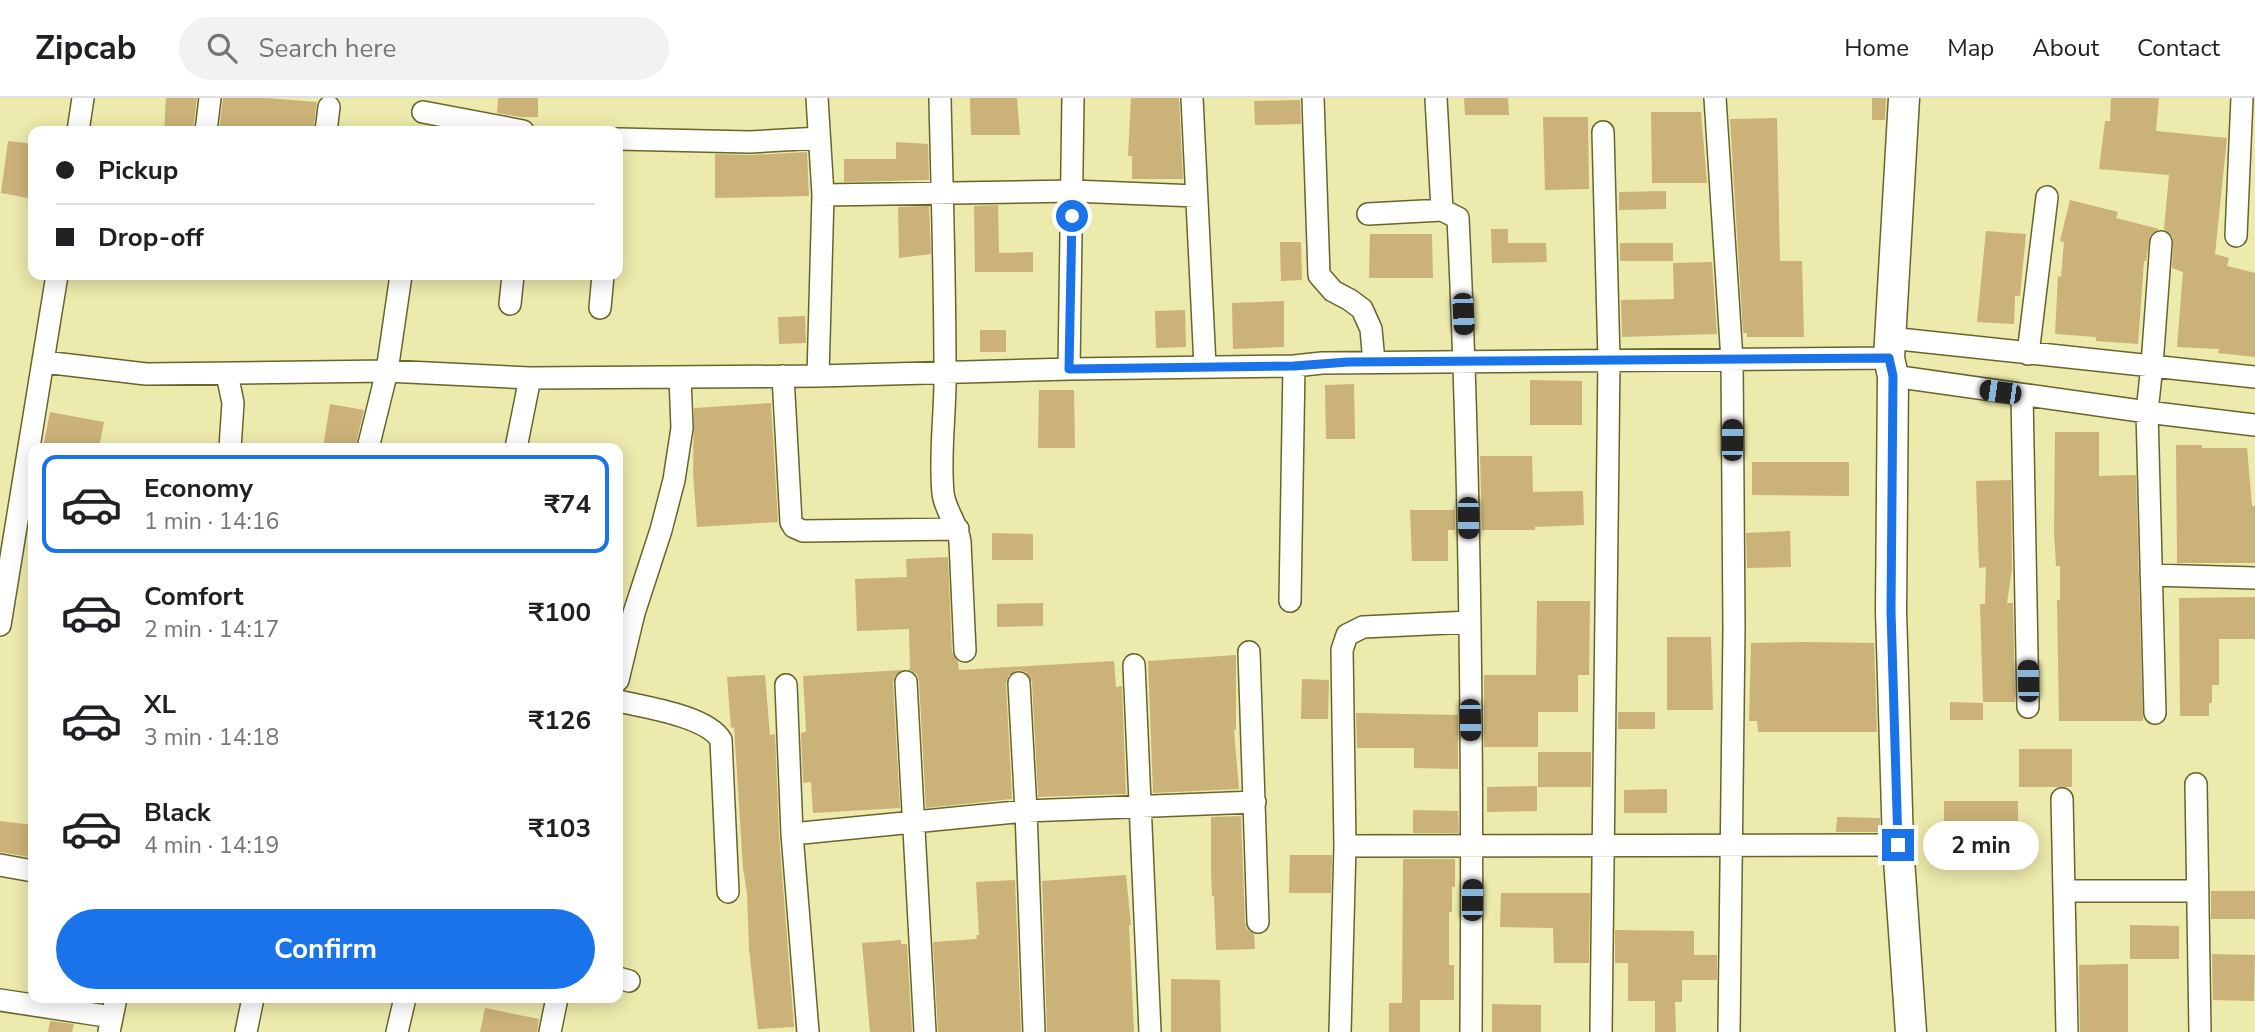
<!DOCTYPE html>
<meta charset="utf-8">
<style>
body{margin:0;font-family:"Nunito Sans",sans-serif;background:#f2f2f2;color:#202124;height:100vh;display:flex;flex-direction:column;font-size:26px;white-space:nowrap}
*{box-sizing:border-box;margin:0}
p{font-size:23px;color:#757577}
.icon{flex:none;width:38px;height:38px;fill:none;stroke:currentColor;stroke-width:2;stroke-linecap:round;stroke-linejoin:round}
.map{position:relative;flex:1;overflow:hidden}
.details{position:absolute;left:28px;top:345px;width:595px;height:560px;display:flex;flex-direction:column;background:#fff;border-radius:14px;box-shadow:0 4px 18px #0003}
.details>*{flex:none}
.banner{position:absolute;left:28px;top:28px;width:595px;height:154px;border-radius:14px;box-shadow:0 4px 18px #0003;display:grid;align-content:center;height:154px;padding:0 28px;background:#fff}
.end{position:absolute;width:32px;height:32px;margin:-16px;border:9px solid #1a73e8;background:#fff;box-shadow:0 0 0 4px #fff}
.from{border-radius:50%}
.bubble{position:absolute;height:49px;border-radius:24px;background:#fff;box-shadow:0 4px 18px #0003;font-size:23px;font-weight:700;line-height:49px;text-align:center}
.car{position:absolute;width:21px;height:42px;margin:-21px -10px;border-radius:9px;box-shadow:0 0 5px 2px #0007;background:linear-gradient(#222 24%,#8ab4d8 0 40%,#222 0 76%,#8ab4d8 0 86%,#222 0)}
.banner b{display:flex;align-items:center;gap:24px;height:66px;font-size:26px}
.banner b+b{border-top:2px solid #e0e0e0}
.banner i{width:18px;height:18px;background:#202124}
ul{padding:12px 0 0;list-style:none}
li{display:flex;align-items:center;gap:21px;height:98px;margin:0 14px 10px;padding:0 14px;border:4px solid transparent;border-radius:14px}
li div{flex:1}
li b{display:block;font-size:26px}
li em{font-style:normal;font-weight:700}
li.current{border-color:#1a73e8}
li>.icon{width:63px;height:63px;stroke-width:1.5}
.button{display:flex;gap:14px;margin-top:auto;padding:14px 28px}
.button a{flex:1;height:80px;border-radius:42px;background:#1a73e8;color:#fff;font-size:28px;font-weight:700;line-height:80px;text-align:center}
header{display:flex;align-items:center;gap:42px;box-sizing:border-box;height:98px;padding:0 35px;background:#fff;border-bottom:2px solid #e0e0e0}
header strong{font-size:33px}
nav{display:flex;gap:38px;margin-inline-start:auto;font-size:24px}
.search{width:490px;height:63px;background:#f2f2f2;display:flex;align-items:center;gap:18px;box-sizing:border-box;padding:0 24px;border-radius:38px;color:#757577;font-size:26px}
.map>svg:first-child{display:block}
.building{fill:#cbb279}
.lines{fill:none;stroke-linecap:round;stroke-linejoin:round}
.street-casing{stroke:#67652a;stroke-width:24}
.secondary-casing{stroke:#67652a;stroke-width:33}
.street{stroke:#fff;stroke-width:21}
.secondary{stroke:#fff;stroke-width:30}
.route{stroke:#1a73e8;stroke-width:9}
</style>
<header>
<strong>Zipcab</strong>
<div class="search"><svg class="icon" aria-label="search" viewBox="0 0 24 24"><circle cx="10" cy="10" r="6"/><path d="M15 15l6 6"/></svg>Search here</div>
<nav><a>Home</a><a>Map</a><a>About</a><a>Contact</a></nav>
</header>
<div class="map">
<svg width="2255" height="934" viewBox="0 0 2255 934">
<rect width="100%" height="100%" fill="#eceaac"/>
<!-- building -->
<path class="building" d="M 166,0 L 197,0 L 193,33 L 164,33 Z
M 223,0 L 266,0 L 317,4 L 313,33 L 219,33 Z
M 498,0 L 538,0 L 538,19 L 521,19 L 497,15 Z
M 970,0 L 1017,0 L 1020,37 L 971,37 Z
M 1131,0 L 1179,0 L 1183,81 L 1132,81 L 1132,58 L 1128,58 Z
M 1464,0 L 1508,0 L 1509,17 L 1465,17 Z
M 1872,0 L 1886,0 L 1885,22 L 1872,22 Z
M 2111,0 L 2159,0 L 2156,33 L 2227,40 L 2215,156 L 2229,160 L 2227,168 L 2255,175 L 2255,259 L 2218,255 L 2219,251 L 2177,249 L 2183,174 L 2172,170 L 2173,139 L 2164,131 L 2169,77 L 2099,71 L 2105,23 L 2110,23 Z
M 1300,2 L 1301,26 L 1255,27 L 1254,3 Z
M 1651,14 L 1701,14 L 1707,85 L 1652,85 Z
M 1543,19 L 1588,19 L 1589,91 L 1545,92 Z
M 1777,20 L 1780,163 L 1802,163 L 1804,239 L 1747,239 L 1747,235 L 1743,235 L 1730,21 Z
M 8,43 L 33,46 L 33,101 L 1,95 Z
M 896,44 L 928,46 L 929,82 L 844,84 L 844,61 L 896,61 Z
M 807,54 L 809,98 L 715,100 L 715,56 L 751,57 Z
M 1666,93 L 1666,111 L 1619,112 L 1619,94 Z
M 2070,102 L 2118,114 L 2116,120 L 2159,131 L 2150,137 L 2146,163 L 2144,163 L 2138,246 L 2096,243 L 2096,239 L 2055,236 L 2058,178 L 2061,179 L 2064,144 L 2060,143 Z
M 998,107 L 999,155 L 1033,154 L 1033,174 L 975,174 L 974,108 Z
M 929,108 L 931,156 L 899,160 L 898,109 Z
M 1491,131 L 1508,131 L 1508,145 L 1546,145 L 1547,164 L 1492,165 Z
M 1986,133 L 2026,136 L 2020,198 L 2015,198 L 2014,226 L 1977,224 Z
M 1370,136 L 1432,136 L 1433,180 L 1369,180 Z
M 1280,144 L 1301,144 L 1302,182 L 1281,183 Z
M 1620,145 L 1673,145 L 1673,163 L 1620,163 Z
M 1712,164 L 1717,236 L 1622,239 L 1621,202 L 1674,201 L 1673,165 Z
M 1284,203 L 1284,249 L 1233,251 L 1232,205 Z
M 1185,212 L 1186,249 L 1156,250 L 1155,213 Z
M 805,218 L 806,245 L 779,246 L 778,219 Z
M 980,232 L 1006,232 L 1006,254 L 980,254 Z
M 1530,282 L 1582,283 L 1582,327 L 1530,327 Z
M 1354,286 L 1355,341 L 1326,341 L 1325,287 Z
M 1039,292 L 1074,292 L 1075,350 L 1038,350 Z
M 771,305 L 778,424 L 697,429 L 693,375 L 694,310 Z
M 330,306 L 364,312 L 355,350 L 323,350 Z
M 50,314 L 104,324 L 99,350 L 43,350 Z
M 2055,334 L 2099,334 L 2099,378 L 2136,377 L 2143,623 L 2059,623 L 2057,502 L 2060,502 L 2060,468 L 2056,468 L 2054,434 Z
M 2176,347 L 2202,347 L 2202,350 L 2247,350 L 2252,408 L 2255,408 L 2255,465 L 2177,465 Z
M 1480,358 L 1532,358 L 1533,394 L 1583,393 L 1584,427 L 1535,429 L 1535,432 L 1482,432 Z
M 1752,364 L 1849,364 L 1849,398 L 1752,397 Z
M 2011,382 L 2012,471 L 2007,505 L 2013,505 L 2015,604 L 1983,604 L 1980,506 L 1985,506 L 1986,469 L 1979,470 L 1976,383 Z
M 1410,412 L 1455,412 L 1455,432 L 1448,432 L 1448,463 L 1412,463 Z
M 1790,433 L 1791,469 L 1747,470 L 1746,435 Z
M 992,435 L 1033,436 L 1033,462 L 992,462 Z
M 948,459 L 952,554 L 958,564 L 959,572 L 1114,563 L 1116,589 L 1122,588 L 1126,696 L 1038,699 L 1032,584 L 1026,574 L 1018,572 L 1008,578 L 1006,586 L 1012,701 L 926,710 L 919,583 L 917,576 L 908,571 L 910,571 L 909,531 L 857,533 L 855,481 L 907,479 L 906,461 Z
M 2255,499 L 2255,541 L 2219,541 L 2219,587 L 2212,587 L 2212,605 L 2209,605 L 2209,618 L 2180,618 L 2179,500 Z
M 1537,503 L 1590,503 L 1589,577 L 1578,577 L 1578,614 L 1538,614 L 1538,649 L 1484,649 L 1484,577 L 1536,577 Z
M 1043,505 L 1043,528 L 997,529 L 997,506 Z
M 1667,539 L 1711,539 L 1713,612 L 1667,612 Z
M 1806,544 L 1874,545 L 1877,634 L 1758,634 L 1757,623 L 1749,623 L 1751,545 Z
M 1236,557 L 1236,632 L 1234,632 L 1239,691 L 1153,695 L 1148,563 Z
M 902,572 L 895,578 L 893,585 L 900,710 L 813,715 L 811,684 L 803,685 L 801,635 L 805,634 L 806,632 L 803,578 Z
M 765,577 L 770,637 L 775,636 L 779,737 L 794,929 L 758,931 L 749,851 L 747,795 L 743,770 L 734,629 L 731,630 L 727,579 Z
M 1302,581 L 1329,582 L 1328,621 L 1301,621 Z
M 1950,604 L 1983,605 L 1983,622 L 1950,622 Z
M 1618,614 L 1655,614 L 1655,631 L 1618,631 Z
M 1356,615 L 1458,617 L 1458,671 L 1414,670 L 1414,650 L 1357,650 Z
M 2019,651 L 2072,651 L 2072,689 L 2019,689 Z
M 1538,654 L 1591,654 L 1591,689 L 1538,689 Z
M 1537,688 L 1537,713 L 1487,714 L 1487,689 Z
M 1667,691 L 1667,715 L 1624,715 L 1624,692 Z
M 1944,703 L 2018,703 L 2018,725 L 1944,725 Z
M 1413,712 L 1458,713 L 1459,735 L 1413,735 Z
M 1241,718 L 1245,824 L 1247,831 L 1254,836 L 1255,851 L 1216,852 L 1214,798 L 1212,798 L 1211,773 L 1211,719 Z
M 1837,719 L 1880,720 L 1880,734 L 1836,734 Z
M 0,723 L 33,727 L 29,759 L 0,754 Z
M 1290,757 L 1332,757 L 1331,795 L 1289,795 Z
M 1403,761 L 1455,761 L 1455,789 L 1452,789 L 1452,814 L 1449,814 L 1449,867 L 1454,867 L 1454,902 L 1420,902 L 1420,934 L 1389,934 L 1389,905 L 1402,905 Z
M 1126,777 L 1131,827 L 1129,827 L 1134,934 L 1047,934 L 1042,783 Z
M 1015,782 L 1021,934 L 938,934 L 933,844 L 977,841 L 976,837 L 979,837 L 976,784 Z
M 2211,793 L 2255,793 L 2255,821 L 2211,821 Z
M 1501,795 L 1590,795 L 1589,865 L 1554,865 L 1553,830 L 1500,829 Z
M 2130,827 L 2179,828 L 2179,861 L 2130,861 Z
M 1615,832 L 1694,833 L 1694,857 L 1717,857 L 1717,882 L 1682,882 L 1682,904 L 1675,904 L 1676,934 L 1655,934 L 1655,903 L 1628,903 L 1628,865 L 1615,865 Z
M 901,842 L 901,846 L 907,846 L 912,934 L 870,934 L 862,845 Z
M 2212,856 L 2255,857 L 2254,903 L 2213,902 Z
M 2128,866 L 2128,934 L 2080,934 L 2079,867 Z
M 1171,881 L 1220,882 L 1221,934 L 1171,934 Z
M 1492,906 L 1541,907 L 1541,934 L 1492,934 Z
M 485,910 L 539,921 L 537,934 L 480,934 Z
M 50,923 L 74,926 L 72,934 L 48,934 Z"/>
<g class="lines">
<defs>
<path id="street" d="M 817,0 L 823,97 L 818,278
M 940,0 C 942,91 945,182 945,272 C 946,313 939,354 943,395 C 945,413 958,426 960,444 L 965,553
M 1192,0 L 1205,268
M 1313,0 L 1319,177 L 1333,193 L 1350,202 L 1362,211 L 1371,231 L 1374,264
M 1436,0 L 1442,112
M 1715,0 L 1732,262 L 1734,530 L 1729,934
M 423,14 L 523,33
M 78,33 L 83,0
M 206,33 L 210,0
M 326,33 L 329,9
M 618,41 L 750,44 L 819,40
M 823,97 L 1073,93 L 1196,98
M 1368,116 L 1442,112 L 1458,120 C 1471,391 1473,663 1471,934
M 2236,138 L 2242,0
M 510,206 L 513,177
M 600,210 L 603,177
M 1890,240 L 2255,279
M 2028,256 L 2047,99
M 44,264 L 146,276 L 387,273 L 530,280 L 818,278 L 1069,271 L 1294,268 L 1322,265 L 1889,260
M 1069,271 L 1073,0
M 227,276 L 233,305 L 230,350
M 783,278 L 791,424 L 794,429 L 803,433 L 958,431
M 1893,278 L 2147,314 L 2255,327
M 2022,297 L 2028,609
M 368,350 L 387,273 L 401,177
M 516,350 L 530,280
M 2151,477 L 2255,480
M 1290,503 L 1294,268
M 0,527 L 57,177
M 1249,554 L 1258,824
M 1134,567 L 1150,934
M 618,582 L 634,515 L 661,432 L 674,382 L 682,330 L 680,279
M 906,584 L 925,934
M 1019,585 L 1026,713 L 1034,934
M 786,587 L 792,736 L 808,934
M 618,603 C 644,609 707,618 721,642 L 728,794
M 2155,615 L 2147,314 L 2152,267 L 2161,144
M 2196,686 L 2200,934
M 2062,701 L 2067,934
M 792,736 L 1026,713 L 1255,704
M 1345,748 L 1898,747
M 0,767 L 33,773
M 2064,793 L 2198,793
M 618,880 L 629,883
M 0,902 L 112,919
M 109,934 L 116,900
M 246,934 L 253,900
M 397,934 L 405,900
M 550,934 L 557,900
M 1340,934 L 1345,748 L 1342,552 L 1347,537 L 1363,529 L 1470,524
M 1601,934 L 1609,262 L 1603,34"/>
<path id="secondary" d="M 1904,0 L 1889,260 L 1893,278 L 1891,513 L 1898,747 L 1911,934"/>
</defs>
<!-- street casing -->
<use href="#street" class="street-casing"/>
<!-- secondary casing -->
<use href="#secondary" class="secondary-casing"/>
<!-- street -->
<use href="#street" class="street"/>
<!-- secondary -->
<use href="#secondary" class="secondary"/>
</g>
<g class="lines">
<!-- route -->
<path class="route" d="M 1072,118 L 1069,271 L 1294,268 L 1348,264 L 1889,260 L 1893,278 L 1891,513 L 1898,747"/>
</g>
</svg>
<i class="end from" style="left:1072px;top:118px"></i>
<i class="end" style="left:1898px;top:747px"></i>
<div class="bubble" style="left:1923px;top:723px;width:116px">2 min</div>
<i class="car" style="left:1463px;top:216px;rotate:177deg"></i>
<i class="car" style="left:2000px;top:294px;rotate:278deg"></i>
<i class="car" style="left:1732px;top:342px;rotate:0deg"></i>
<i class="car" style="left:1468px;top:420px;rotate:179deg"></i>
<i class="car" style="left:2028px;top:583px;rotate:359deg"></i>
<i class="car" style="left:1470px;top:622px;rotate:179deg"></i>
<i class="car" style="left:1472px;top:802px;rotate:1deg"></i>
<div class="banner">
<b><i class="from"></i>Pickup</b>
<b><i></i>Drop-off</b>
</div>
<section class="details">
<ul>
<li class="current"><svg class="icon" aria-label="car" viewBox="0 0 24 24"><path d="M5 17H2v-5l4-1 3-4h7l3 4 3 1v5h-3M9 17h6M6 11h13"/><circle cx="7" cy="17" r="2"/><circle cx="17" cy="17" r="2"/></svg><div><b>Economy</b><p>1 min · 14:16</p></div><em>₹74</em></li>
<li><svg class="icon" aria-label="car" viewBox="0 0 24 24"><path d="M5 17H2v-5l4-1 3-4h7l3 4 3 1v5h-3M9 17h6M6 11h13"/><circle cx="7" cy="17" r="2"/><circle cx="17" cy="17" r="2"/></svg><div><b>Comfort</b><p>2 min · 14:17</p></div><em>₹100</em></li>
<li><svg class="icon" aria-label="car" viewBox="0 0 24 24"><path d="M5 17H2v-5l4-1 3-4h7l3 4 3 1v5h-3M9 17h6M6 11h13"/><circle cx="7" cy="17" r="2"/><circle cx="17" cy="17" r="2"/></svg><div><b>XL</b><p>3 min · 14:18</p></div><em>₹126</em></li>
<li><svg class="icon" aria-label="car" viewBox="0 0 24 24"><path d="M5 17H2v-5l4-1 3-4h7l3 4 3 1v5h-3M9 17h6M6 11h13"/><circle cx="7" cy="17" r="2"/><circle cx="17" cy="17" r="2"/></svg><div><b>Black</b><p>4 min · 14:19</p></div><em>₹103</em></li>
</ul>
<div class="button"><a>Confirm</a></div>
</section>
</div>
